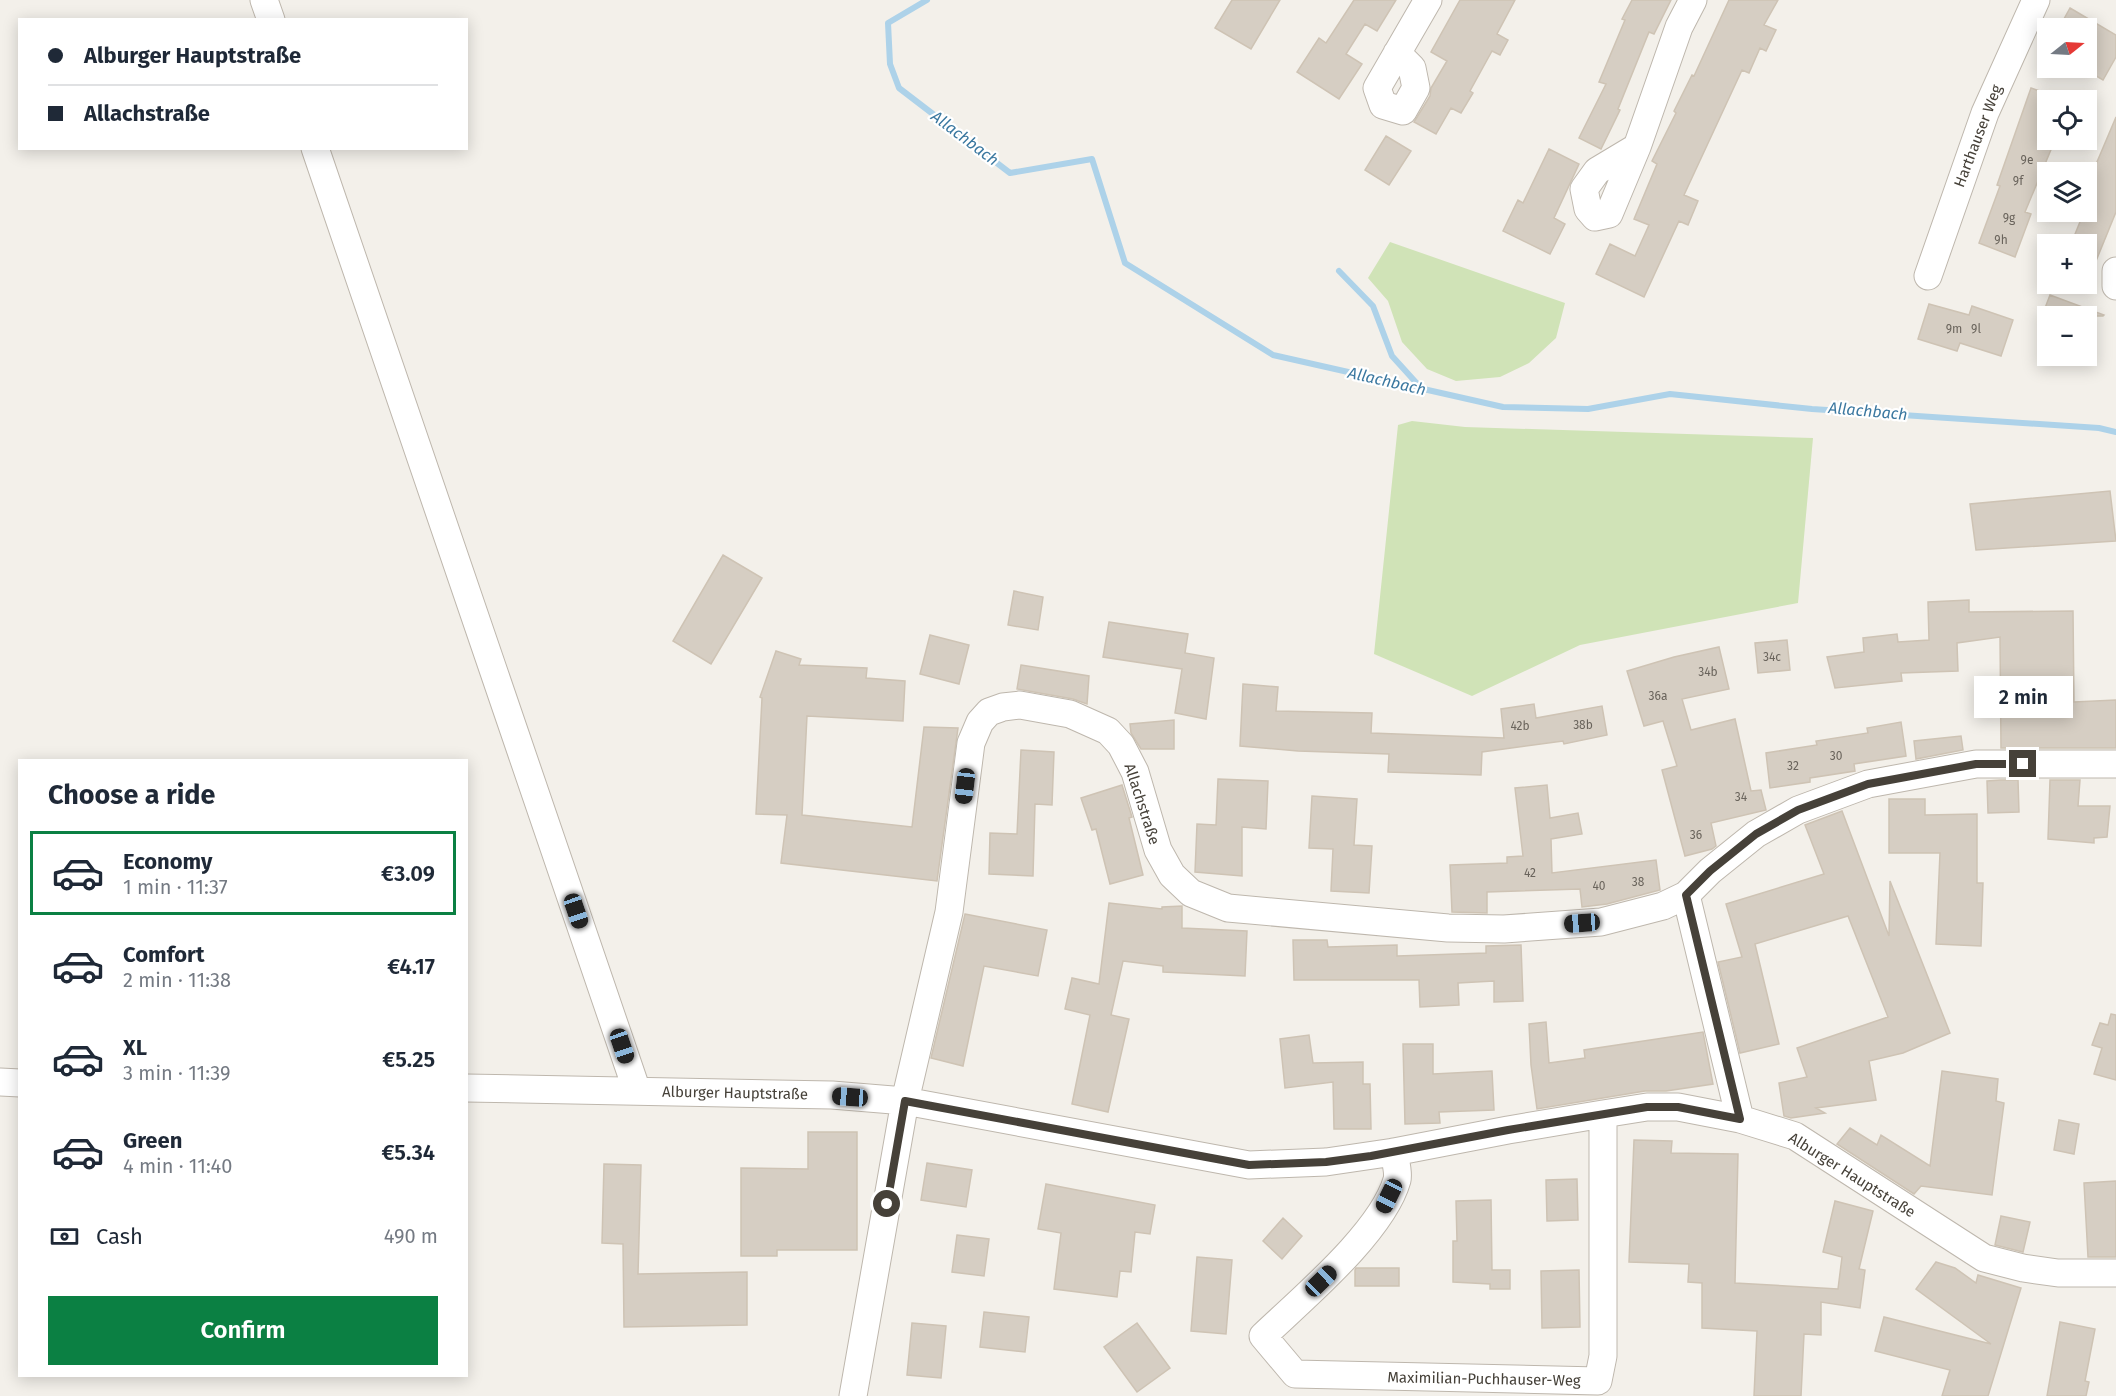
<!DOCTYPE html>
<meta charset="utf-8">
<style>
body{margin:0;font-family:"Fira Sans",sans-serif;background:#f6f6f7;color:#1f2937;height:100vh;display:flex;flex-direction:column;font-size:22px;white-space:nowrap}
*{box-sizing:border-box;margin:0}
p{font-size:20px;color:#747a83}
.icon{flex:none;width:33px;height:33px;fill:none;stroke:currentColor;stroke-width:2;stroke-linecap:round;stroke-linejoin:round}
.map{position:relative;flex:1;overflow:hidden}
.side{position:absolute;left:18px;top:759px;width:450px;height:618px;display:flex;flex-direction:column;background:#fff;border-radius:0px;box-shadow:0 3px 15px #0003}
.side>*{flex:none}
.banner{position:absolute;left:18px;top:18px;width:450px;height:132px;border-radius:0px;box-shadow:0 3px 15px #0003;display:grid;align-content:center;height:132px;padding:0 30px;background:#fff}
.needle{width:39px;rotate:72deg}
.controls{position:absolute;left:2037px;top:18px;display:grid;gap:12px}
.controls a{display:grid;place-items:center;width:60px;height:60px;border-radius:0px;background:#fff;box-shadow:0 3px 15px #0003;font-size:30px}
.end{position:absolute;width:27px;height:27px;margin:-14px;border:8px solid #464139;background:#fff;box-shadow:0 0 0 3px #fff}
.from{border-radius:50%}
.bubble{position:absolute;height:42px;border-radius:0px;background:#fff;box-shadow:0 3px 15px #0003;font-size:20px;font-weight:600;line-height:42px;text-align:center}
.car{position:absolute;width:18px;height:36px;margin:-18px -9px;border-radius:8px;box-shadow:0 0 4px 2px #0007;background:linear-gradient(#222 24%,#8ab4d8 0 40%,#222 0 76%,#8ab4d8 0 86%,#222 0)}
.banner b{display:flex;align-items:center;gap:21px;height:57px;font-size:22px}
.banner b+b{border-top:2px solid #e0e1e3}
.banner i{width:15px;height:15px;background:#1f2937}
ul{padding:0;list-style:none}
li{display:flex;align-items:center;gap:18px;height:84px;margin:0 12px 9px;padding:0 18px;border:3px solid transparent;border-radius:0px}
li div{flex:1}
li b{display:block;font-size:22px}
li em{font-style:normal;font-weight:600}
li.on{border-color:#0b8043}
li>.icon{width:54px;height:54px;stroke-width:1.5}
h2{padding:0 30px;font-size:27px;line-height:72px}
.pay{display:flex;align-items:center;gap:15px;height:66px;padding:0 30px;font-size:22px}
.pay p{margin-inline-start:auto}
.cta{display:flex;gap:12px;margin-top:auto;padding:12px 30px}
.cta a{flex:1;height:69px;border-radius:0px;background:#0b8043;color:#fff;font-size:24px;font-weight:600;line-height:69px;text-align:center}
.map>svg:first-child{display:block}
.green{fill:#d0e3b7}
.lines{fill:none;stroke-linecap:round;stroke-linejoin:round}
.stream{stroke:#add2e9;stroke-width:6}
.building{fill:#d6cec3;stroke:#cec3b4;stroke-width:1.5}
.minor-casing{stroke:#beb7ad;stroke-width:29}
.minor{stroke:#fff;stroke-width:27}
.route{stroke:#464139;stroke-width:8}
.labels{text-anchor:middle;dominant-baseline:central;stroke-width:4.5;stroke-linejoin:round;paint-order:stroke}
.number-label{font-size:12px;fill:#6a645c}
.street-label{font-size:15px;fill:#464139;stroke:#fff}
.water-label{font-size:16px;font-style:italic;fill:#3b78a0;stroke:#fff}
</style>
<div class="map">
<svg width="2116" height="1396" viewBox="0 0 2116 1396">
<rect width="100%" height="100%" fill="#f3f0ea"/>
<!-- green -->
<path class="green" d="M 1390,242 L 1565,303 L 1556,338 L 1529,363 L 1500,377 L 1456,381 L 1427,369 L 1402,342 L 1388,301 L 1368,278 Z
M 1412,421 L 1465,427 L 1813,438 L 1798,603 L 1580,645 L 1472,696 L 1374,654 L 1398,425 Z"/>
<g class="lines">
<!-- stream -->
<path class="stream" d="M 927,0 L 888,23 L 890,64 L 899,88 L 1010,173 L 1092,159 L 1125,263 L 1273,355 L 1503,407 L 1588,409 L 1670,394 L 1812,409 L 2099,428 L 2116,432
M 1339,271 L 1373,306 L 1392,356 L 1421,388"/>
</g>
<!-- building -->
<path class="building" d="M 1232,0 L 1280,0 L 1251,49 L 1215,28 Z
M 1354,0 L 1396,0 L 1377,31 L 1365,24 L 1346,54 L 1362,64 L 1339,99 L 1297,72 L 1319,38 L 1326,43 Z
M 1460,0 L 1515,0 L 1497,34 L 1508,40 L 1500,55 L 1492,51 L 1470,91 L 1473,93 L 1461,113 L 1451,108 L 1436,134 L 1414,122 L 1430,96 L 1431,88 L 1447,61 L 1431,52 Z
M 1632,0 L 1671,0 L 1654,34 L 1649,32 L 1618,109 L 1620,110 L 1601,149 L 1579,138 L 1606,84 L 1599,82 L 1625,20 L 1622,19 Z
M 1729,0 L 1778,0 L 1764,25 L 1776,30 L 1766,51 L 1760,48 L 1749,73 L 1742,70 L 1684,195 L 1698,201 L 1688,225 L 1679,221 L 1644,297 L 1596,274 L 1610,244 L 1635,256 L 1649,225 L 1634,219 L 1657,164 L 1652,161 L 1676,113 L 1674,111 L 1692,75 L 1694,76 Z
M 2070,8 L 2116,35 L 2116,57 L 2103,80 L 2086,70 L 2086,28 L 2059,28 Z
M 2031,88 L 2048,94 L 2048,140 L 2055,140 L 2025,212 L 2031,214 L 2015,257 L 1979,243 L 2000,186 L 1997,185 Z
M 2116,117 L 2116,212 L 2087,283 L 2086,244 L 2071,244 L 2084,212 L 2086,212 L 2086,206 L 2092,192 L 2086,190 L 2086,188 Z
M 1386,136 L 1411,151 L 1389,185 L 1365,170 Z
M 1549,149 L 1579,164 L 1554,218 L 1565,224 L 1550,254 L 1503,231 L 1518,200 L 1523,203 Z
M 2050,295 L 2104,315 L 2103,316 L 2042,316 Z
M 1929,304 L 1969,315 L 1972,306 L 2013,320 L 2001,356 L 1960,343 L 1957,351 L 1918,339 Z
M 2110,491 L 2116,541 L 1976,550 L 1970,504 Z
M 723,555 L 762,578 L 711,664 L 673,641 Z
M 1014,591 L 1043,597 L 1038,630 L 1008,625 Z
M 1969,600 L 1969,612 L 2073,611 L 2074,702 L 2116,700 L 2116,748 L 2001,748 L 2000,637 L 1957,643 L 1958,671 L 1901,673 L 1902,681 L 1835,688 L 1827,657 L 1864,652 L 1863,638 L 1897,634 L 1898,642 L 1929,640 L 1928,602 Z
M 1109,622 L 1188,634 L 1185,653 L 1214,658 L 1206,719 L 1175,713 L 1182,669 L 1103,657 Z
M 930,635 L 969,645 L 959,684 L 920,674 Z
M 1787,640 L 1790,670 L 1758,673 L 1755,643 Z
M 1719,647 L 1729,689 L 1682,699 L 1691,730 L 1735,719 L 1751,791 L 1761,790 L 1766,810 L 1711,823 L 1716,846 L 1712,849 L 1685,856 L 1662,770 L 1677,766 L 1663,721 L 1644,726 L 1627,671 L 1674,657 Z
M 776,651 L 801,659 L 799,665 L 867,668 L 866,678 L 905,681 L 903,721 L 807,716 L 802,815 L 912,827 L 924,727 L 958,728 L 937,881 L 781,863 L 787,815 L 756,814 L 762,698 L 760,697 Z
M 1021,665 L 1089,676 L 1087,704 L 1073,699 L 1017,689 Z
M 1243,684 L 1278,687 L 1276,711 L 1372,713 L 1371,733 L 1504,738 L 1501,709 L 1534,704 L 1536,718 L 1602,706 L 1607,735 L 1564,744 L 1563,741 L 1482,752 L 1481,775 L 1388,772 L 1389,754 L 1298,751 L 1240,746 Z
M 1174,720 L 1174,749 L 1141,749 L 1131,733 L 1130,724 Z
M 1901,722 L 1906,756 L 1854,764 L 1855,771 L 1810,778 L 1810,782 L 1770,788 L 1766,753 L 1817,745 L 1816,741 L 1868,733 L 1867,728 Z
M 1961,736 L 1963,750 L 1916,759 L 1914,741 Z
M 1021,750 L 1054,752 L 1052,805 L 1035,804 L 1033,876 L 989,874 L 990,833 L 1017,834 Z
M 1218,779 L 1268,781 L 1266,829 L 1242,827 L 1242,876 L 1195,872 L 1197,824 L 1216,825 Z
M 2001,780 L 2018,780 L 2019,812 L 1988,813 L 1987,781 Z
M 2050,780 L 2080,780 L 2078,806 L 2110,806 L 2107,837 L 2094,838 L 2094,843 L 2048,839 Z
M 1122,785 L 1132,817 L 1129,818 L 1143,875 L 1110,884 L 1096,829 L 1092,830 L 1081,798 Z
M 1547,785 L 1550,818 L 1578,813 L 1582,834 L 1551,839 L 1552,873 L 1656,860 L 1660,890 L 1607,904 L 1582,907 L 1580,889 L 1487,892 L 1487,913 L 1452,912 L 1450,865 L 1507,863 L 1507,857 L 1523,856 L 1515,788 Z
M 1312,796 L 1357,799 L 1354,845 L 1372,846 L 1369,893 L 1331,891 L 1333,849 L 1309,848 Z
M 1889,799 L 1925,799 L 1925,815 L 1977,814 L 1977,883 L 1983,883 L 1981,946 L 1936,944 L 1940,853 L 1889,853 Z
M 1842,811 L 1889,936 L 1890,881 L 1950,1033 L 1903,1053 L 1869,1061 L 1876,1100 L 1816,1108 L 1825,1113 L 1791,1118 L 1784,1116 L 1779,1083 L 1807,1077 L 1797,1048 L 1888,1017 L 1848,916 L 1755,944 L 1779,1044 L 1740,1053 L 1718,962 L 1742,957 L 1726,904 L 1824,874 L 1805,825 Z
M 1109,903 L 1162,909 L 1162,907 L 1182,906 L 1182,928 L 1247,931 L 1245,976 L 1163,972 L 1163,966 L 1123,961 L 1111,1015 L 1129,1019 L 1108,1112 L 1072,1104 L 1090,1015 L 1065,1009 L 1072,978 L 1099,984 Z
M 965,914 L 1047,930 L 1038,976 L 984,966 L 963,1066 L 931,1058 Z
M 1293,940 L 1327,940 L 1328,947 L 1397,945 L 1397,956 L 1486,953 L 1486,946 L 1521,945 L 1523,1001 L 1494,1002 L 1494,981 L 1458,983 L 1459,1005 L 1420,1007 L 1419,980 L 1294,980 Z
M 2111,1014 L 2116,1015 L 2116,1080 L 2094,1074 L 2102,1048 L 2092,1045 L 2100,1023 L 2108,1025 Z
M 1546,1022 L 1549,1063 L 1585,1058 L 1584,1050 L 1703,1032 L 1713,1084 L 1666,1091 L 1645,1091 L 1537,1109 L 1531,1065 L 1529,1024 Z
M 1309,1035 L 1313,1063 L 1363,1062 L 1363,1084 L 1370,1084 L 1371,1129 L 1334,1129 L 1333,1082 L 1285,1088 L 1280,1039 Z
M 1403,1044 L 1433,1044 L 1433,1074 L 1492,1071 L 1494,1110 L 1439,1112 L 1440,1123 L 1405,1124 Z
M 1942,1071 L 1998,1079 L 1996,1101 L 2004,1103 L 1992,1195 L 1921,1186 L 1914,1194 L 1837,1144 L 1850,1128 L 1877,1145 L 1881,1135 L 1930,1166 Z
M 2059,1120 L 2079,1124 L 2074,1154 L 2054,1150 Z
M 808,1132 L 857,1132 L 857,1250 L 777,1250 L 777,1256 L 741,1256 L 741,1168 L 808,1169 Z
M 1634,1140 L 1672,1141 L 1671,1153 L 1738,1154 L 1735,1283 L 1838,1289 L 1842,1257 L 1823,1252 L 1835,1201 L 1873,1211 L 1859,1269 L 1865,1270 L 1860,1308 L 1821,1302 L 1821,1335 L 1804,1334 L 1801,1396 L 1754,1396 L 1757,1331 L 1702,1328 L 1702,1283 L 1688,1282 L 1689,1264 L 1629,1262 Z
M 927,1163 L 972,1170 L 966,1207 L 921,1200 Z
M 604,1164 L 641,1165 L 638,1274 L 747,1272 L 747,1325 L 624,1327 L 623,1244 L 602,1243 Z
M 1577,1179 L 1578,1220 L 1547,1221 L 1546,1180 Z
M 2116,1181 L 2116,1257 L 2088,1257 L 2084,1183 Z
M 1046,1184 L 1155,1205 L 1150,1234 L 1135,1232 L 1131,1272 L 1120,1271 L 1117,1297 L 1054,1289 L 1061,1233 L 1038,1229 Z
M 1491,1200 L 1492,1270 L 1510,1270 L 1510,1289 L 1490,1289 L 1490,1284 L 1453,1282 L 1453,1241 L 1457,1241 L 1456,1201 Z
M 2001,1216 L 2030,1222 L 2023,1252 L 1995,1245 Z
M 1283,1218 L 1302,1236 L 1282,1259 L 1263,1241 Z
M 957,1235 L 989,1239 L 984,1276 L 952,1272 Z
M 1197,1257 L 1232,1260 L 1226,1334 L 1191,1331 Z
M 1936,1262 L 1955,1268 L 1976,1283 L 1978,1275 L 2021,1288 L 1988,1396 L 1942,1396 L 1950,1370 L 1875,1351 L 1884,1317 L 1991,1344 L 1916,1289 Z
M 1356,1268 L 1399,1268 L 1399,1286 L 1355,1286 L 1355,1270 Z
M 1579,1270 L 1580,1327 L 1542,1328 L 1541,1271 Z
M 984,1312 L 1029,1317 L 1025,1352 L 980,1347 Z
M 2060,1322 L 2095,1329 L 2085,1381 L 2089,1382 L 2086,1396 L 2047,1396 Z
M 912,1323 L 946,1326 L 941,1378 L 907,1375 Z
M 1137,1323 L 1170,1368 L 1137,1392 L 1104,1347 Z"/>
<g class="lines">
<defs>
<path id="minor" d="M 264,0 L 271,20
M 1397,53 L 1412,68 L 1416,88 L 1403,111 L 1383,105 L 1377,88 C 1394,59 1411,29 1428,0
M 1637,147 L 1597,171 L 1584,189 L 1588,209 L 1595,217 L 1609,214 L 1637,147 L 1679,27 L 1693,0
M 315,148 L 637,1091
M 2116,271 L 2116,286
M 1928,276 L 1985,113 L 2036,0
M 1686,895 L 1740,1119
M 0,1082 L 20,1083
M 466,1088 L 832,1095 L 905,1101 L 1249,1165 L 1326,1162 L 1394,1152 L 1508,1130 L 1603,1114 L 1647,1107 L 1678,1107 L 1740,1119 L 1795,1136 L 1984,1258 L 2023,1268 L 2058,1273 L 2116,1273
M 1394,1152 C 1395,1160 1399,1172 1397,1180 C 1382,1232 1303,1298 1263,1336 L 1295,1374 L 1598,1381 L 1603,1356 L 1603,1114
M 853,1396 L 905,1101 L 949,912 L 971,743 L 980,722 L 989,712 L 1003,707 L 1020,705 L 1070,714 L 1108,731 L 1121,745 L 1135,772 L 1158,850 L 1172,875 L 1191,893 L 1228,908 L 1448,928 L 1504,929 L 1601,922 L 1663,906 L 1686,895 L 1710,871 L 1756,834 L 1798,810 L 1868,784 L 1976,764 L 2116,764"/>
</defs>
<!-- minor casing -->
<use href="#minor" class="minor-casing"/>
<!-- minor -->
<use href="#minor" class="minor"/>
</g>
<g class="lines">
<!-- route -->
<path class="route" d="M 887,1204 L 905,1101 L 1249,1165 L 1326,1162 L 1371,1156 L 1508,1130 L 1647,1107 L 1678,1107 L 1740,1119 L 1686,895 L 1710,871 L 1756,834 L 1798,810 L 1868,784 L 1976,764 L 2023,764"/>
</g>
<g class="labels">
<!-- number labels -->
<g class="number-label">
<text x="2027" y="160">9e</text>
<text x="2018" y="181">9f</text>
<text x="2009" y="218">9g</text>
<text x="2001" y="240">9h</text>
<text x="1954" y="329">9m</text>
<text x="1976" y="329">9l</text>
<text x="1772" y="657">34c</text>
<text x="1708" y="672">34b</text>
<text x="1658" y="696">36a</text>
<text x="1583" y="725">38b</text>
<text x="1520" y="726">42b</text>
<text x="1836" y="756">30</text>
<text x="1793" y="766">32</text>
<text x="1741" y="797">34</text>
<text x="1696" y="835">36</text>
<text x="1530" y="873">42</text>
<text x="1638" y="882">38</text>
<text x="1599" y="886">40</text>
</g>
<!-- street labels -->
<g class="street-label">
<text transform="translate(1978 136) rotate(-69)">Harthauser Weg</text>
<text transform="translate(1142 804) rotate(72)">Allachstraße</text>
<text transform="translate(735 1093) rotate(1)">Alburger Hauptstraße</text>
<text transform="translate(1852 1175) rotate(32)">Alburger Hauptstraße</text>
<text transform="translate(1484 1379) rotate(1)">Maximilian-Puchhauser-Weg</text>
</g>
<!-- water labels -->
<g class="water-label">
<text transform="translate(965 138) rotate(37)">Allachbach</text>
<text transform="translate(1387 381) rotate(13)">Allachbach</text>
<text transform="translate(1868 411) rotate(5)">Allachbach</text>
</g>
</g>
</svg>
<div class="controls">
<a><svg class="needle" viewBox="-14 -14 28 28"><path d="M0-13l5 13h-10z" fill="#e53935"/><path d="M0 13l5-13h-10z" fill="#747a83"/></svg></a>
<a><svg class="icon" aria-label="locate" viewBox="0 0 24 24"><circle cx="12" cy="12" r="6"/><path d="M12 2v4M12 18v4M2 12h4M18 12h4"/></svg></a>
<a><svg class="icon" aria-label="layers" viewBox="0 0 24 24"><path d="M12 4l9 5-9 5-9-5zM3 14l9 5 9-5"/></svg></a>
<a>+</a>
<a>−</a>
</div>
<i class="end from" style="left:887px;top:1204px"></i>
<i class="end" style="left:2023px;top:764px"></i>
<div class="bubble" style="left:1974px;top:676px;width:99px">2 min</div>
<i class="car" style="left:965px;top:786px;rotate:187deg"></i>
<i class="car" style="left:576px;top:911px;rotate:161deg"></i>
<i class="car" style="left:1582px;top:923px;rotate:266deg"></i>
<i class="car" style="left:622px;top:1046px;rotate:161deg"></i>
<i class="car" style="left:850px;top:1097px;rotate:274deg"></i>
<i class="car" style="left:1389px;top:1196px;rotate:206deg"></i>
<i class="car" style="left:1321px;top:1281px;rotate:46deg"></i>
<div class="banner">
<b><i class="from"></i>Alburger Hauptstraße</b>
<b><i></i>Allachstraße</b>
</div>
<section class="side">
<h2>Choose a ride</h2>
<ul>
<li class="on"><svg class="icon" aria-label="car" viewBox="0 0 24 24"><path d="M5 17H2v-5l4-1 3-4h7l3 4 3 1v5h-3M9 17h6M6 11h13"/><circle cx="7" cy="17" r="2"/><circle cx="17" cy="17" r="2"/></svg><div><b>Economy</b><p>1 min · 11:37</p></div><em>€3.09</em></li>
<li><svg class="icon" aria-label="car" viewBox="0 0 24 24"><path d="M5 17H2v-5l4-1 3-4h7l3 4 3 1v5h-3M9 17h6M6 11h13"/><circle cx="7" cy="17" r="2"/><circle cx="17" cy="17" r="2"/></svg><div><b>Comfort</b><p>2 min · 11:38</p></div><em>€4.17</em></li>
<li><svg class="icon" aria-label="car" viewBox="0 0 24 24"><path d="M5 17H2v-5l4-1 3-4h7l3 4 3 1v5h-3M9 17h6M6 11h13"/><circle cx="7" cy="17" r="2"/><circle cx="17" cy="17" r="2"/></svg><div><b>XL</b><p>3 min · 11:39</p></div><em>€5.25</em></li>
<li><svg class="icon" aria-label="car" viewBox="0 0 24 24"><path d="M5 17H2v-5l4-1 3-4h7l3 4 3 1v5h-3M9 17h6M6 11h13"/><circle cx="7" cy="17" r="2"/><circle cx="17" cy="17" r="2"/></svg><div><b>Green</b><p>4 min · 11:40</p></div><em>€5.34</em></li>
</ul>
<div class="pay"><svg class="icon" aria-label="cash" viewBox="0 0 24 24"><path d="M3 7h18v10H3z"/><circle cx="12" cy="12" r="2"/></svg>Cash<p>490 m</p></div>
<div class="cta"><a>Confirm</a></div>
</section>
</div>
